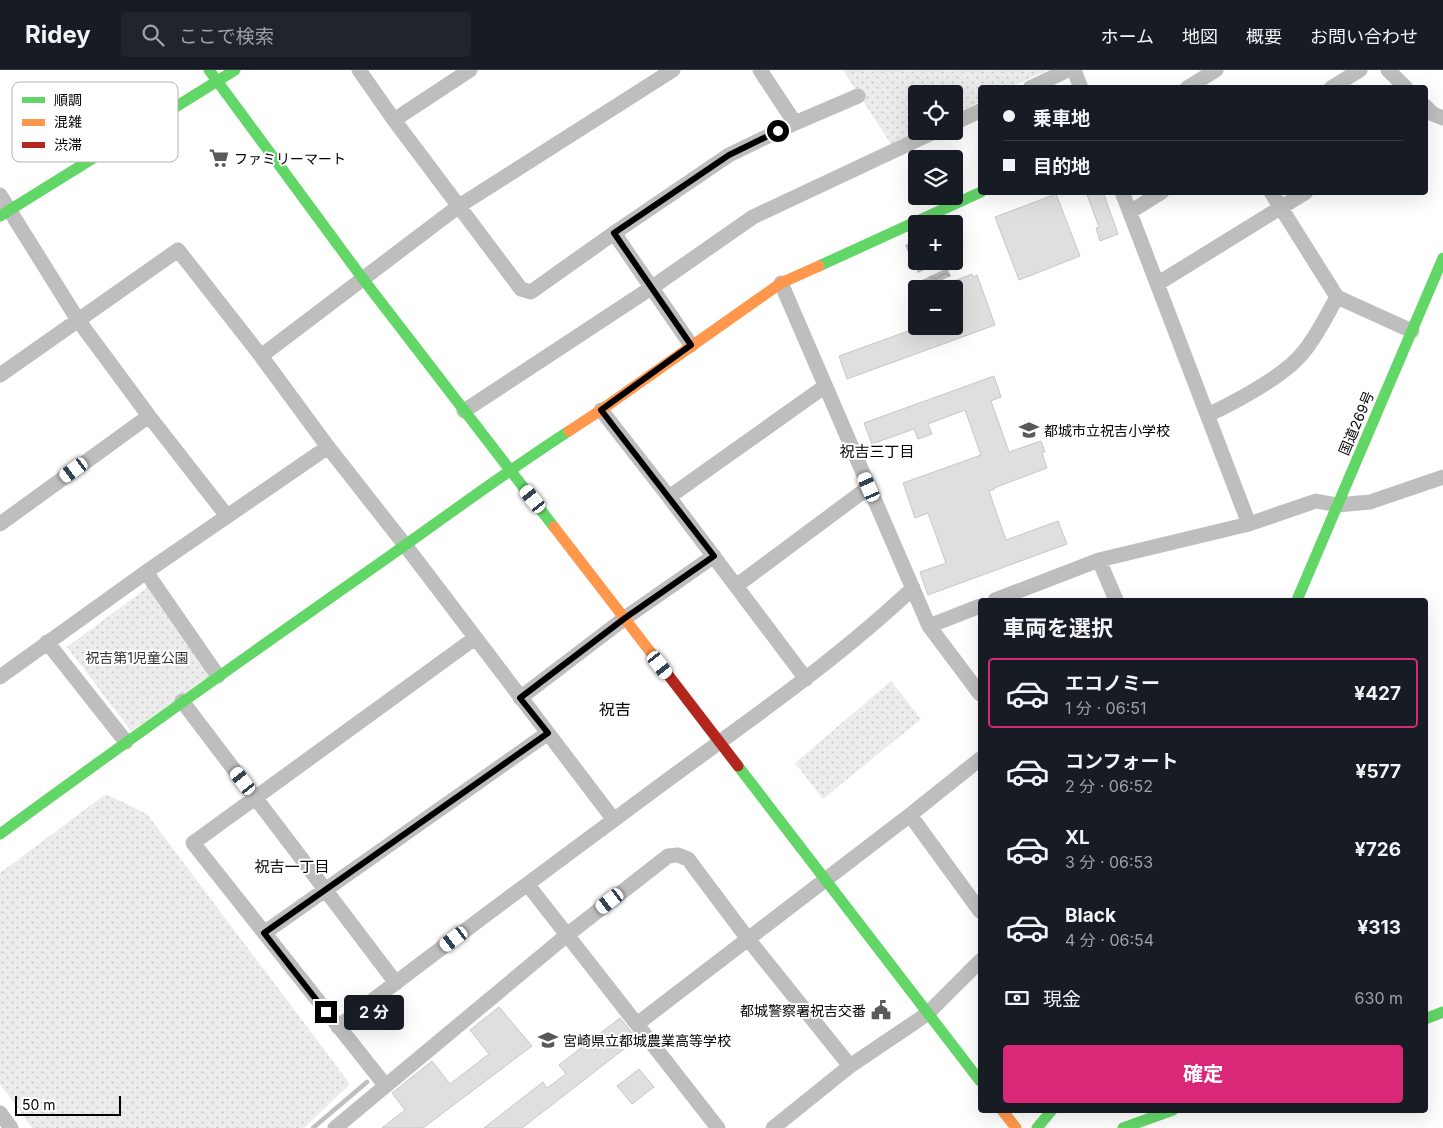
<!DOCTYPE html>
<html lang="ja">
<meta charset="utf-8">
<style>
body{margin:0;font-family:Inter,"Noto Sans JP",sans-serif;background:#20242c;color:#f1f3f6;height:100vh;display:flex;flex-direction:column;font-size:19px;white-space:nowrap}
*{box-sizing:border-box;margin:0}
p{font-size:16px;color:#9ea1a6}
.icon{flex:none;width:28px;height:28px;fill:none;stroke:currentColor;stroke-width:2;stroke-linecap:round;stroke-linejoin:round}
.map{position:relative;flex:1;overflow:hidden}
.details{position:absolute;left:978px;top:528px;width:450px;height:515px;display:flex;flex-direction:column;background:#171b24;border-radius:5px;box-shadow:0 5px 20px #0002}
.details>*{flex:none}
.hud{position:absolute;left:978px;top:15px;width:450px;height:110px;border-radius:5px;box-shadow:0 5px 20px #0002;display:grid;align-content:center;height:110px;padding:0 25px;background:#171b24}
.buttons{position:absolute;left:908px;top:15px;display:grid;gap:10px}
.buttons a{display:grid;place-items:center;width:55px;height:55px;border-radius:5px;background:#171b24;box-shadow:0 5px 20px #0002;font-size:25px}
.scale{position:absolute;left:15px;bottom:12px;width:106px;box-sizing:border-box;padding-left:5px;border:2px solid #000;border-top:0;font-size:14px;line-height:18px;white-space:nowrap;color:#000;-webkit-text-stroke:4px #fff;paint-order:stroke}
.end{position:absolute;width:22px;height:22px;margin:-11px;border:6px solid #000;background:#fff;box-shadow:0 0 0 2px #fff}
.from{border-radius:50%}
.bubble{position:absolute;height:35px;border-radius:5px;background:#171b24;box-shadow:0 5px 20px #0002;font-size:16px;font-weight:700;line-height:35px;text-align:center}
.car{position:absolute;width:15px;height:30px;margin:-15px -8px;border-radius:6px;box-shadow:0 0 4px 1px #0007;background:linear-gradient(#fff 24%,#345 0 40%,#fff 0 76%,#345 0 86%,#fff 0)}
.hud b{display:flex;align-items:center;gap:18px;height:48px;font-size:19px}
.hud b+b{border-top:1px solid #363941}
.hud i{width:12px;height:12px;background:#f1f3f6}
ul{padding:0;list-style:none}
li{display:flex;align-items:center;gap:15px;height:70px;margin:0 10px 8px;padding:0 15px;border:2px solid transparent;border-radius:5px}
li div{flex:1}
li b{display:block;font-size:19px}
li em{font-style:normal;font-weight:700}
li.on{border-color:#db2777}
li>.icon{width:45px;height:45px;stroke-width:1.5}
h2{padding:0 25px;font-size:22px;line-height:60px}
.pay{display:flex;align-items:center;gap:12px;height:55px;padding:0 25px;font-size:19px}
.pay p{margin-inline-start:auto}
.action{display:flex;gap:10px;margin-top:auto;padding:10px 25px}
.action a{flex:1;height:58px;border-radius:5px;background:#db2777;color:#fff;font-size:20px;font-weight:700;line-height:58px;text-align:center}
header{display:flex;align-items:center;gap:30px;box-sizing:border-box;height:70px;padding:0 25px;background:#171b24;border-bottom:1px solid #363941}
header strong{font-size:24px}
nav{display:flex;gap:28px;margin-inline-start:auto;font-size:18px}
.search{width:350px;height:45px;background:#20242c;display:flex;align-items:center;gap:12px;box-sizing:border-box;padding:0 18px;border-radius:5px;color:#9ea1a6;font-size:19px}
.map>svg:first-child{display:block}
.park{fill:url(#park-dots)}
.water{fill:url(#water-waves)}
.lines{fill:none;stroke-linecap:round;stroke-linejoin:round}
.stream{stroke:#bfbfbf;stroke-width:4.5}
.building{fill:#dfdfdf;stroke:#c7c7c7}
.street{stroke:#bebebe;stroke-width:15}
.fast{stroke:#63d668;stroke-width:11}
.slow{stroke:#ff974d;stroke-width:11}
.jam{stroke:#b3261e;stroke-width:11}
.route{stroke:#000;stroke-width:6}
.labels{text-anchor:middle;dominant-baseline:central;stroke-width:4;stroke-linejoin:round;paint-order:stroke}
.poi-label{font-size:14px;fill:#000;stroke:#fff;text-anchor:start}
.street-label{font-size:14px;fill:#000;stroke:#fff}
.park-label{font-size:14px;fill:#333;stroke:#fff}
.neighbourhood-label{font-size:15px;fill:#000;stroke:#fff}
.quarter-label{font-size:16px;fill:#000;stroke:#fff}
.key{fill:#fff;stroke:#b2b2b2;stroke-width:1}
.key-label{font-size:14px;fill:#000}
</style>
<header>
<strong>Ridey</strong>
<div class="search"><svg class="icon" aria-label="search" viewBox="0 0 24 24"><circle cx="10" cy="10" r="6"/><path d="M15 15l6 6"/></svg>ここで検索</div>
<nav><a>ホーム</a><a>地図</a><a>概要</a><a>お問い合わせ</a></nav>
</header>
<div class="map">
<svg width="1443" height="1058" viewBox="0 0 1443 1058">
<defs>
<pattern id="park-dots" width="8" height="8" patternUnits="userSpaceOnUse" patternTransform="scale(1.25)"><rect width="8" height="8" fill="#ececec"/><path d="M2 2h.1M6 6h.1" fill="none" stroke="#c9c9c9" stroke-width="1.8" stroke-linecap="round"/></pattern>
<pattern id="water-waves" width="16" height="10" patternUnits="userSpaceOnUse" patternTransform="scale(1.25)"><rect width="16" height="10" fill="#bfbfbf"/><path d="M0 5q4-4 8 0t8 0" fill="none" stroke="#a2a2a2"/></pattern>
</defs>
<rect width="100%" height="100%" fill="#fff"/>
<!-- park -->
<path class="park" d="M 843,0 L 1048,0 L 1011,17 L 980,18 L 980,32 L 954,44 L 954,24 L 916,24 L 916,61 L 918,61 L 891,74 Z
M 148,517 L 211,606 L 131,661 L 67,577 Z
M 891,611 L 921,649 L 823,729 L 795,693 Z
M 106,724 L 147,744 L 350,1014 L 304,1058 L 32,1058 L 0,1014 L 0,803 Z"/>
<!-- water -->
<path class="water" d="M 916,170 L 916,191 L 943,191 L 918,203 L 905,175 Z
M 947,198 L 951,206 L 925,218 L 922,210 Z"/>
<g class="lines">
<!-- stream -->
<path class="stream" d="M 313,1058 L 367,1012"/>
</g>
<!-- building -->
<path class="building" d="M 1086,122 L 1103,122 L 1118,164 L 1100,171 L 1096,158 L 1099,157 Z
M 1056,124 L 1080,186 L 1019,210 L 995,147 Z
M 972,204 L 973,207 L 977,205 L 995,255 L 847,309 L 839,286 L 922,256 L 954,256 L 954,211 Z
M 994,306 L 1001,327 L 991,331 L 1009,382 L 1041,371 L 1045,382 L 1042,383 L 1047,398 L 994,418 L 995,419 L 989,421 L 1006,470 L 1058,451 L 1067,474 L 928,525 L 920,502 L 946,493 L 928,443 L 915,448 L 903,413 L 981,385 L 965,340 L 928,354 L 932,364 L 918,369 L 914,359 L 872,374 L 864,353 Z
M 499,937 L 532,976 L 423,1058 L 382,1058 L 405,1040 L 392,1023 L 432,991 L 450,1014 L 489,984 L 470,960 Z
M 620,948 L 637,969 L 522,1058 L 484,1058 L 543,1012 L 547,1018 L 566,1004 L 559,995 Z
M 639,999 L 654,1017 L 632,1034 L 617,1016 Z"/>
<g class="lines">
<!-- street -->
<path class="street" d="M 359,0 L 394,50 L 521,219 L 531,222 L 614,163 L 729,85 L 795,53 L 858,26
M 760,0 L 795,53
M 1074,0 L 1081,18
M 1388,0 L 1406,18
M 1030,18 L 1068,0
M 1187,18 L 1216,0
M 1331,18 L 1360,0
M 1425,36 L 1433,44 L 1443,48
M 394,50 L 470,0
M 954,53 L 980,41
M 1122,122 L 1249,454
M 0,125 L 78,250 L 149,346 L 227,446
M 1130,142 L 1162,122
M 614,163 L 691,275
M 781,213 L 929,556 L 980,624
M 1157,214 L 1306,122
M 1337,227 L 1412,261
M 261,286 L 459,136 L 673,0
M 0,305 L 178,180 L 261,286 L 328,377 L 405,475 L 614,750
M 601,340 L 669,427 L 806,609
M 464,341 L 651,218 L 753,147 L 936,61
M 1208,345 C 1235,332 1267,315 1291,295 C 1311,278 1324,250 1337,227 L 1271,122
M 669,427 L 824,317
M 0,454 L 149,346
M 1099,490 L 1116,530
M 146,502 L 218,606
M 736,516 L 869,417
M 995,530 L 1099,490 L 1249,454 L 1316,431 L 1337,435 L 1370,432 L 1443,407
M 929,556 L 980,536
M 47,572 L 126,672
M 0,607 L 146,502 L 328,377
M 520,628 L 625,548 L 714,486
M 182,631 L 396,913
M 910,745 L 980,841
M 528,815 L 718,1058
M 264,863 L 548,663
M 637,954 L 910,745 L 980,689
M 338,957 C 448,872 561,789 673,706 C 755,646 839,588 913,518
M 385,1015 L 193,773 L 475,568
M 0,1043 L 11,1058
M 335,1058 L 567,865 L 668,786 L 678,785 L 688,789 L 748,869 L 850,996
M 773,1058 L 850,996 L 927,944 L 980,891"/>
<!-- fast -->
<path class="fast" d="M 209,0 L 363,209 L 554,457
M 0,146 L 235,0
M 819,196 L 981,122
M 1297,530 L 1443,188
M 738,696 L 980,1011
M 0,764 C 128,670 257,579 387,488 C 448,445 507,401 569,361
M 1425,949 L 1443,942
M 1037,1058 L 1052,1040
M 1123,1058 L 1173,1040"/>
<!-- slow -->
<path class="slow" d="M 569,361 L 601,340 L 781,213 L 819,196
M 554,457 L 659,593
M 1002,1040 L 1016,1058"/>
<!-- jam -->
<path class="jam" d="M 659,593 L 738,696"/>
</g>
<g class="lines">
<!-- route -->
<path class="route" d="M 326,942 L 264,863 L 548,663 L 520,628 L 625,548 L 714,486 L 601,340 L 691,275 L 614,163 L 729,85 L 778,61"/>
</g>
<!-- icons -->
<defs>
<symbol id="supermarket-bare" viewBox="-9 -9 18 18"><path d="M-6-5.5h2.5l.6 2H6L4.5 2H-2.5L-4.4-4H-6ZM-1.5 3.2a1.3 1.3 0 1 0 .1 0ZM3 3.2a1.3 1.3 0 1 0 .1 0Z" fill="#595959" stroke="#fff" stroke-width="2.5" paint-order="stroke"/></symbol>
<symbol id="school-bare" viewBox="-9 -9 18 18"><path d="M0-5L7-2L0 1L-7-2ZM-4 1L0 2.5L4 1V4Q0 6-4 4Z" fill="#595959" stroke="#fff" stroke-width="2.5" paint-order="stroke"/></symbol>
<symbol id="civic-bare" viewBox="-9 -9 18 18"><path d="M-.6-6.5H3V-4.5H.6V-3L4-1V1h2V6H-6V1h2V-1L-.6-3ZM-1.2 2.5V6h2.4V2.5Z" fill="#595959" stroke="#fff" stroke-width="2.5" paint-order="stroke"/></symbol>
</defs>
<g fill-rule="evenodd">
<use href="#supermarket-bare" x="205" y="74" width="28" height="28"/>
<use href="#school-bare" x="1015" y="346" width="28" height="28"/>
<use href="#civic-bare" x="867" y="926" width="28" height="28"/>
<use href="#school-bare" x="534" y="956" width="28" height="28"/>
</g>
<g class="labels">
<!-- poi labels -->
<g class="poi-label">
<text x="234" y="88">ファミリーマート</text>
<text x="1044" y="360">都城市立祝吉小学校</text>
<text x="866" y="940" text-anchor="end">都城警察署祝吉交番</text>
<text x="563" y="970">宮崎県立都城農業高等学校</text>
</g>
<!-- street labels -->
<g class="street-label">
<text transform="translate(1356 353) rotate(-67)">国道269号</text>
</g>
<!-- park labels -->
<g class="park-label">
<text x="137" y="587">祝吉第1児童公園</text>
</g>
<!-- neighbourhood labels -->
<g class="neighbourhood-label">
<text x="877" y="381">祝吉三丁目</text>
<text x="292" y="796">祝吉一丁目</text>
</g>
<!-- quarter labels -->
<g class="quarter-label">
<text x="615" y="639">祝吉</text>
</g>
</g>
<!-- legend -->
<rect x="12" y="12" width="166" height="80" rx="8" class="key"/>
<rect x="22" y="27" width="23" height="6" fill="#63d668"/>
<rect x="22" y="49" width="23" height="7" fill="#ff974d"/>
<rect x="22" y="72" width="23" height="6" fill="#b3261e"/>
<g class="key-label">
<text x="54" y="35">順調</text>
<text x="54" y="57">混雑</text>
<text x="54" y="80">渋滞</text>
</g>
</svg>
<div class="buttons">
<a><svg class="icon" aria-label="locate" viewBox="0 0 24 24"><circle cx="12" cy="12" r="6"/><path d="M12 2v4M12 18v4M2 12h4M18 12h4"/></svg></a>
<a><svg class="icon" aria-label="layers" viewBox="0 0 24 24"><path d="M12 4l9 5-9 5-9-5zM3 14l9 5 9-5"/></svg></a>
<a>+</a>
<a>−</a>
</div>
<div class="scale">50 m</div>
<i class="end from" style="left:778px;top:61px"></i>
<i class="end" style="left:326px;top:942px"></i>
<div class="bubble" style="left:344px;top:925px;width:60px">2 分</div>
<i class="car" style="left:74px;top:400px;rotate:234deg"></i>
<i class="car" style="left:869px;top:417px;rotate:336deg"></i>
<i class="car" style="left:533px;top:429px;rotate:322deg"></i>
<i class="car" style="left:660px;top:595px;rotate:143deg"></i>
<i class="car" style="left:243px;top:711px;rotate:323deg"></i>
<i class="car" style="left:610px;top:831px;rotate:232deg"></i>
<i class="car" style="left:454px;top:869px;rotate:233deg"></i>
<div class="hud">
<b><i class="from"></i>乗車地</b>
<b><i></i>目的地</b>
</div>
<section class="details">
<h2>車両を選択</h2>
<ul>
<li class="on"><svg class="icon" aria-label="car" viewBox="0 0 24 24"><path d="M5 17H2v-5l4-1 3-4h7l3 4 3 1v5h-3M9 17h6M6 11h13"/><circle cx="7" cy="17" r="2"/><circle cx="17" cy="17" r="2"/></svg><div><b>エコノミー</b><p>1 分 · 06:51</p></div><em>¥427</em></li>
<li><svg class="icon" aria-label="car" viewBox="0 0 24 24"><path d="M5 17H2v-5l4-1 3-4h7l3 4 3 1v5h-3M9 17h6M6 11h13"/><circle cx="7" cy="17" r="2"/><circle cx="17" cy="17" r="2"/></svg><div><b>コンフォート</b><p>2 分 · 06:52</p></div><em>¥577</em></li>
<li><svg class="icon" aria-label="car" viewBox="0 0 24 24"><path d="M5 17H2v-5l4-1 3-4h7l3 4 3 1v5h-3M9 17h6M6 11h13"/><circle cx="7" cy="17" r="2"/><circle cx="17" cy="17" r="2"/></svg><div><b>XL</b><p>3 分 · 06:53</p></div><em>¥726</em></li>
<li><svg class="icon" aria-label="car" viewBox="0 0 24 24"><path d="M5 17H2v-5l4-1 3-4h7l3 4 3 1v5h-3M9 17h6M6 11h13"/><circle cx="7" cy="17" r="2"/><circle cx="17" cy="17" r="2"/></svg><div><b>Black</b><p>4 分 · 06:54</p></div><em>¥313</em></li>
</ul>
<div class="pay"><svg class="icon" aria-label="cash" viewBox="0 0 24 24"><path d="M3 7h18v10H3z"/><circle cx="12" cy="12" r="2"/></svg>現金<p>630 m</p></div>
<div class="action"><a>確定</a></div>
</section>
</div>
